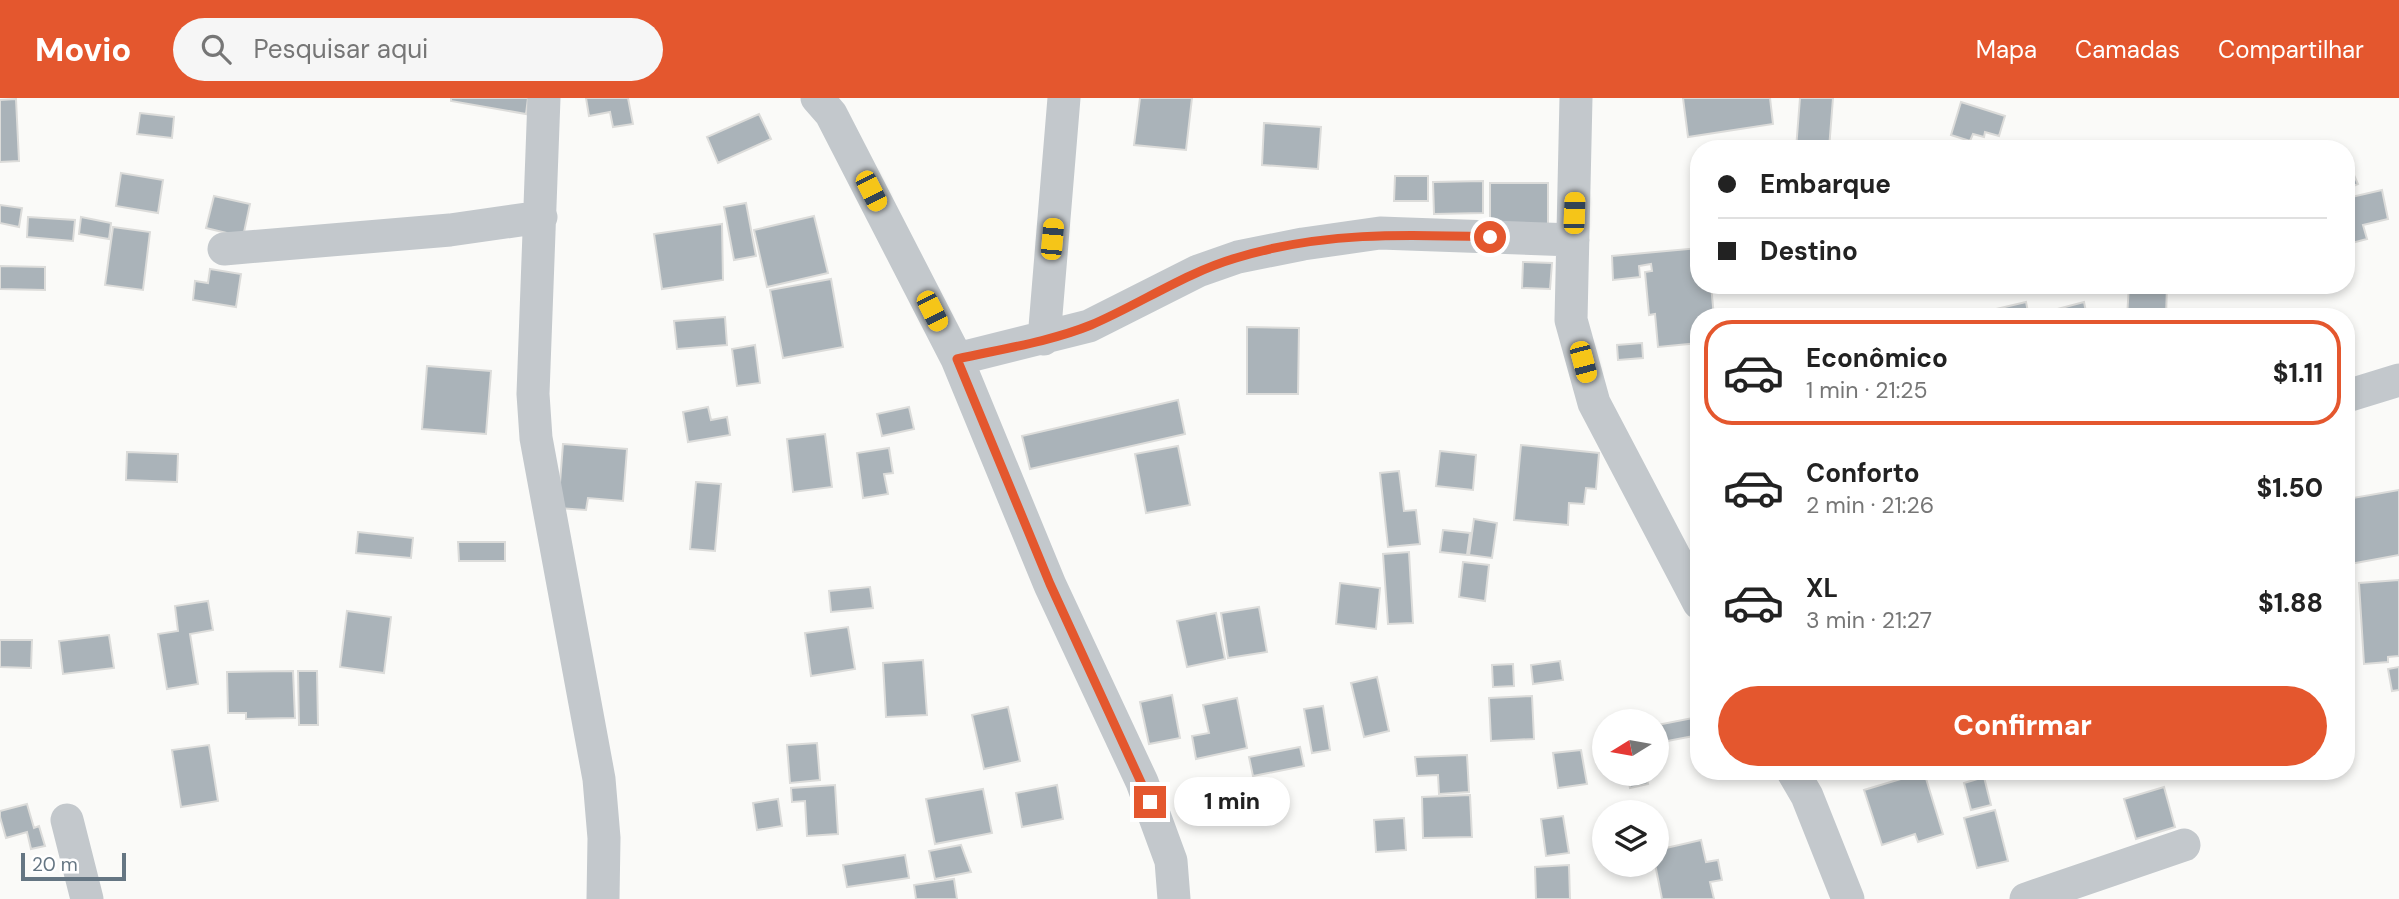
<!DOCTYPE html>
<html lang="pt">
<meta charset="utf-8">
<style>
body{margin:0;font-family:"DM Sans",sans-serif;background:#f6f6f6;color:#222;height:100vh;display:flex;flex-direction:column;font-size:26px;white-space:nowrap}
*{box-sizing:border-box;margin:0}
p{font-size:23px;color:#767676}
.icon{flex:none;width:38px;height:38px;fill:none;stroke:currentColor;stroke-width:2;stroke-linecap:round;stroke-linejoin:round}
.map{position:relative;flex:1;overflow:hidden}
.side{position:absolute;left:1690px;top:210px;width:665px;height:472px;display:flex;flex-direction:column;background:#fff;border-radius:28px;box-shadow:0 4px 10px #0003}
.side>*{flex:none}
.guide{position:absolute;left:1690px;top:42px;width:665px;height:154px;border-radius:28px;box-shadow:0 4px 10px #0003;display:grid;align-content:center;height:154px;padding:0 28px;background:#fff}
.needle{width:46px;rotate:259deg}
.tools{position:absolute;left:1592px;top:611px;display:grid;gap:14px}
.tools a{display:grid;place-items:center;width:77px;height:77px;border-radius:50%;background:#fff;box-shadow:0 4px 10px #0003;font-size:35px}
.scale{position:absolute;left:21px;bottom:18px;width:105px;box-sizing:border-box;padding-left:7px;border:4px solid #657683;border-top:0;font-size:19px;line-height:24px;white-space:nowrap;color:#657683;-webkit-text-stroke:5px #fff;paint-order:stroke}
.end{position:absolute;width:32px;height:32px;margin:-16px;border:9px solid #e4572e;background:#fff;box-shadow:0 0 0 4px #fff}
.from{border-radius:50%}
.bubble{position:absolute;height:49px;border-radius:24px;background:#fff;box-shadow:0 4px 10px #0003;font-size:23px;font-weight:800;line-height:49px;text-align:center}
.car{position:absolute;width:21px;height:42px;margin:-21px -10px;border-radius:9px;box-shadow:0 0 5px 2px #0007;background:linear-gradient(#f5c518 24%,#345 0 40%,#f5c518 0 76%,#345 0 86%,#f5c518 0)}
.guide b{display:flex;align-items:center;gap:24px;height:66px;font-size:26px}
.guide b+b{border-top:2px solid #e0e0e0}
.guide i{width:18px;height:18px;background:#222}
ul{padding:12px 0 0;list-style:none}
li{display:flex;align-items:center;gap:21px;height:105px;margin:0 14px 10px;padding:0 14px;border:4px solid transparent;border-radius:28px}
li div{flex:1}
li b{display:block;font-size:26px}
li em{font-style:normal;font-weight:800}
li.on{border-color:#e4572e}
li>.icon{width:63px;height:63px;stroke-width:1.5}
.primary-button{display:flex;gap:14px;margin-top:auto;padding:14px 28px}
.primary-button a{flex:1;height:80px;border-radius:42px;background:#e4572e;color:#fff;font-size:28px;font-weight:800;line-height:80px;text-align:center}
header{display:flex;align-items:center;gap:42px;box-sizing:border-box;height:98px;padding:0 35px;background:#e4572e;color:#fff}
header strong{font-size:33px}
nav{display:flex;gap:38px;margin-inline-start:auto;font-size:24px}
.search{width:490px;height:63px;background:#f6f6f6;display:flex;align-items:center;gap:18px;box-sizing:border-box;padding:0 24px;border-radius:38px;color:#767676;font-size:26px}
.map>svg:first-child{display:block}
.building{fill:#aab3b9;stroke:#dcdcda;stroke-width:2}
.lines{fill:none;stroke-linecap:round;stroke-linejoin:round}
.minor{stroke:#c3c8cc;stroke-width:33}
.route{stroke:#e4572e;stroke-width:9}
</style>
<header>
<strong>Movio</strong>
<div class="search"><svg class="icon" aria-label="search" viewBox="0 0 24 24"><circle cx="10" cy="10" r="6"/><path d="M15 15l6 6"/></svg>Pesquisar aqui</div>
<nav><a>Mapa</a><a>Camadas</a><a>Compartilhar</a></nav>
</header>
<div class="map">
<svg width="2399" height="801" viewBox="0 0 2399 801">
<rect width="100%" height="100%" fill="#fafaf8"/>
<!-- building -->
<path class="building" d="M 451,0 L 528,0 L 526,16 L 451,3 Z
M 586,0 L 628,0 L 633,26 L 613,29 L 610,14 L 589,18 Z
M 1140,0 L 1192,0 L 1186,52 L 1134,47 Z
M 1683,0 L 1770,0 L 1773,26 L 1688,39 Z
M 1800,0 L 1833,0 L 1829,51 L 1796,51 Z
M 16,1 L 19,63 L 0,64 L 0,2 Z
M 1961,4 L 2005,18 L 1999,38 L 1985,34 L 1984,39 L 1973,36 L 1970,43 L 1951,37 Z
M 140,15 L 174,19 L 172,40 L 137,36 Z
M 759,16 L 771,41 L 718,65 L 707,39 Z
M 1264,25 L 1321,29 L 1318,71 L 1262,67 Z
M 2348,64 L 2358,86 L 2347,91 L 2347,65 Z
M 121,75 L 163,82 L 158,115 L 116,108 Z
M 1395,78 L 1428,78 L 1428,103 L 1394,103 Z
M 1483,83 L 1483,115 L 1434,116 L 1433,84 Z
M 1490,85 L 1548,85 L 1548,134 L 1490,134 Z
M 2382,92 L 2388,121 L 2363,127 L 2367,141 L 2348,146 L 2347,100 Z
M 214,98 L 250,106 L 243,139 L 206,130 Z
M 746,105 L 756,158 L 734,162 L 724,109 Z
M 0,107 L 22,110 L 19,129 L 0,125 Z
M 814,118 L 828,175 L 767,189 L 754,132 Z
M 28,119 L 75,122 L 73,143 L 27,139 Z
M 81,119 L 111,125 L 109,141 L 79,136 Z
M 722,126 L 723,182 L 662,191 L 654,136 Z
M 113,129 L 150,134 L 143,192 L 105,187 Z
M 1699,150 L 1699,187 L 1711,187 L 1714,219 L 1699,219 L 1699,245 L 1658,249 L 1655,216 L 1649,217 L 1645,174 L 1652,173 L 1651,166 L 1639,168 L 1640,179 L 1613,182 L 1612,158 Z
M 1523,164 L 1552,165 L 1550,191 L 1522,190 Z
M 0,168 L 45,169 L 45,192 L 0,191 Z
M 210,171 L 241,176 L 236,209 L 193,202 L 195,183 L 208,185 Z
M 831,181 L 843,249 L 783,260 L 770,192 Z
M 2129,187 L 2167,187 L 2166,219 L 2127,219 Z
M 2026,204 L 2029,219 L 1976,219 L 1975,216 Z
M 2084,204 L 2087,219 L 2052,219 L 2050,213 Z
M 725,219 L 727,247 L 677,251 L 674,223 Z
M 1247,229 L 1299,230 L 1298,296 L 1247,296 Z
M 1642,245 L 1643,260 L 1618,262 L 1617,247 Z
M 755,247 L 760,285 L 737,288 L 732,251 Z
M 427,268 L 491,273 L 486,336 L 422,331 Z
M 1178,302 L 1185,336 L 1030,371 L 1022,338 Z
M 708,309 L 711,322 L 727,319 L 730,337 L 688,344 L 683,314 Z
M 909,309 L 914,331 L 882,338 L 877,316 Z
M 825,336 L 832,389 L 793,394 L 787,341 Z
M 563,346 L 627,351 L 623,403 L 588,400 L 586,412 L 558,410 Z
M 1521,347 L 1599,355 L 1596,391 L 1586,390 L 1584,406 L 1569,405 L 1568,427 L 1514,422 Z
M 1178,348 L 1190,407 L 1146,415 L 1135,356 Z
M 889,350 L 893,375 L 884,376 L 888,396 L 863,400 L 857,355 Z
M 1440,353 L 1476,357 L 1473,392 L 1436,388 Z
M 127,354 L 178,356 L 177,384 L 126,382 Z
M 1399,373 L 1404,413 L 1416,412 L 1420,446 L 1388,449 L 1380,375 Z
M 696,384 L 721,386 L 715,453 L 690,451 Z
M 2399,392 L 2399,457 L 2350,466 L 2347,401 Z
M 1474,421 L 1497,425 L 1492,460 L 1469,457 Z
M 1443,432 L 1470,435 L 1467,457 L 1440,454 Z
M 358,434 L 413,440 L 411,460 L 356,455 Z
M 458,444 L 505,444 L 505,463 L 459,463 Z
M 1409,454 L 1413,525 L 1388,526 L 1383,456 Z
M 1463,464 L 1489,467 L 1485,503 L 1459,499 Z
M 2399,482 L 2399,558 L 2388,559 L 2388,564 L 2364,566 L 2359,485 Z
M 1340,485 L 1380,490 L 1376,531 L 1336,526 Z
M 870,489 L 873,510 L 831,514 L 829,493 Z
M 208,503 L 213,532 L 190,536 L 198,586 L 167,591 L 158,536 L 178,533 L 175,508 Z
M 1259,509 L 1267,554 L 1228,560 L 1221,515 Z
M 347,513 L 391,519 L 384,575 L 340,569 Z
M 1216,515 L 1225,561 L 1187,569 L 1177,523 Z
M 848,529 L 855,571 L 811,578 L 805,535 Z
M 109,537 L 114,570 L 63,576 L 59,543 Z
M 0,542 L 32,542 L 31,570 L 0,569 Z
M 923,562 L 927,617 L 886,619 L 883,565 Z
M 1560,563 L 1563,582 L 1533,586 L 1531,567 Z
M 1513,566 L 1514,588 L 1493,589 L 1492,567 Z
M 2399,569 L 2399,592 L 2392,593 L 2388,571 Z
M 293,573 L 295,620 L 246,621 L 246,615 L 228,615 L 227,574 Z
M 298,573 L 317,573 L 318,627 L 299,627 Z
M 1377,579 L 1389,633 L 1364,639 L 1351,585 Z
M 1172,597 L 1180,640 L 1149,646 L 1140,604 Z
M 1532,598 L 1534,641 L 1491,643 L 1489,600 Z
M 1237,600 L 1247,650 L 1196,661 L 1192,638 L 1209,635 L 1203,607 Z
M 1323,608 L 1330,652 L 1312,655 L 1304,611 Z
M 1008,609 L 1020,663 L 984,671 L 972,617 Z
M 1698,619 L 1699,637 L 1657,645 L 1657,627 Z
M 817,645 L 820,682 L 790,685 L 787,647 Z
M 209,647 L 218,703 L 181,709 L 172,652 Z
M 1300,649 L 1304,668 L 1253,678 L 1249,659 Z
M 1581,652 L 1587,686 L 1558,690 L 1553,655 Z
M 1467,657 L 1469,694 L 1439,696 L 1438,677 L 1417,678 L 1415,659 Z
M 1924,674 L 1943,736 L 1918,744 L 1915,736 L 1882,747 L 1864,692 Z
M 1627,676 L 1646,676 L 1648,686 L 1630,690 Z
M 1984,679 L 1991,707 L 1971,712 L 1964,685 Z
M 835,687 L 838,736 L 807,738 L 805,703 L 792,704 L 791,690 Z
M 1057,687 L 1063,721 L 1022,729 L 1016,695 Z
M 2164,689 L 2175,729 L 2136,741 L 2124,701 Z
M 983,691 L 992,735 L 935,746 L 926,701 Z
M 1470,697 L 1472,739 L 1423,740 L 1422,699 Z
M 778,701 L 782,728 L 757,732 L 753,705 Z
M 27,706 L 34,730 L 39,728 L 45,748 L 31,751 L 27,734 L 6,740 L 0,719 L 0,713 Z
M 1995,712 L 2008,763 L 1977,770 L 1964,720 Z
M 1563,718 L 1569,755 L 1546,758 L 1541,721 Z
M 1404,720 L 1406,752 L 1376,754 L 1374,722 Z
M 1701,742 L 1706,764 L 1718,762 L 1722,782 L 1710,784 L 1714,801 L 1662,801 L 1655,766 L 1657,766 L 1657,752 Z
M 961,747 L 971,774 L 935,781 L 929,753 Z
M 905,757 L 909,780 L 847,789 L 843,767 Z
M 1569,767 L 1570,801 L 1536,801 L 1535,769 Z
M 954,781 L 957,801 L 916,801 L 914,787 Z"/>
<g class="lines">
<!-- minor -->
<path class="minor" d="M 544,0 L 533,296 L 536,340 L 599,681 L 604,740 L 603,801
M 817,0 L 831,16 L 957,261 L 1050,487 L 1142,684 L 1171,763 L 1174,801
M 1576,0 L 1571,222 L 1594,305 L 1699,505
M 224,151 L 450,132 L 541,119
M 1044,241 L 1064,0
M 957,261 L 1089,228 L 1198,173 L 1238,159 L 1303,146 L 1380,135 L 1573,142
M 2347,298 L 2399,282
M 1793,674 L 1807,698 L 1848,801
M 67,722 L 87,801
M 2026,801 L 2184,747"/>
</g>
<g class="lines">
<!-- route -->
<path class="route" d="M 1150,704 L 1050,486 L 957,261 C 1001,251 1049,244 1091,227 C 1140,206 1185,175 1236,160 C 1320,134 1404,136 1490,139"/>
</g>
</svg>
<div class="tools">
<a><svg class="needle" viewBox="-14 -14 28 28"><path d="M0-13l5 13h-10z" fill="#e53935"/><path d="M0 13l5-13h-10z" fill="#767676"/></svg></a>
<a><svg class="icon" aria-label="layers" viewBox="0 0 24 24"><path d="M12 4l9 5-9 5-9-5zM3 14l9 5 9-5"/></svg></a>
</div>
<div class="scale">20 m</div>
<i class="end from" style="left:1490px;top:139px"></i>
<i class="end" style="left:1150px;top:704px"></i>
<div class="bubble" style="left:1174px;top:679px;width:116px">1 min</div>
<i class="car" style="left:871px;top:93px;rotate:153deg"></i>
<i class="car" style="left:1574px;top:115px;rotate:2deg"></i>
<i class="car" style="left:1052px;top:141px;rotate:5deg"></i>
<i class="car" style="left:932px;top:213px;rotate:153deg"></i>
<i class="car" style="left:1583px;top:264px;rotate:165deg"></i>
<div class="guide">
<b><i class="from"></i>Embarque</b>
<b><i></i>Destino</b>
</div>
<section class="side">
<ul>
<li class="on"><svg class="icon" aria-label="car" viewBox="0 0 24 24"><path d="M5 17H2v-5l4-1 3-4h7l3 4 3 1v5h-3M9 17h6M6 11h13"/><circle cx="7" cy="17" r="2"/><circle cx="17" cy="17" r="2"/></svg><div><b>Econômico</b><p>1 min · 21:25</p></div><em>$1.11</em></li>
<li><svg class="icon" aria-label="car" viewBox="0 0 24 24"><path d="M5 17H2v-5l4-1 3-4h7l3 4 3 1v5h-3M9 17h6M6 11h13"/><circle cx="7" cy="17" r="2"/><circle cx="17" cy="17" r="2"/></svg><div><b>Conforto</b><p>2 min · 21:26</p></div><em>$1.50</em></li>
<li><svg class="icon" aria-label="car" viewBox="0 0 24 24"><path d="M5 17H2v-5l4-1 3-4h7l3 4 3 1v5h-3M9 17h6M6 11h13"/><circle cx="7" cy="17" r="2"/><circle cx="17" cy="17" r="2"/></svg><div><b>XL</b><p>3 min · 21:27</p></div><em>$1.88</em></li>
</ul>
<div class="primary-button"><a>Confirmar</a></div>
</section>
</div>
